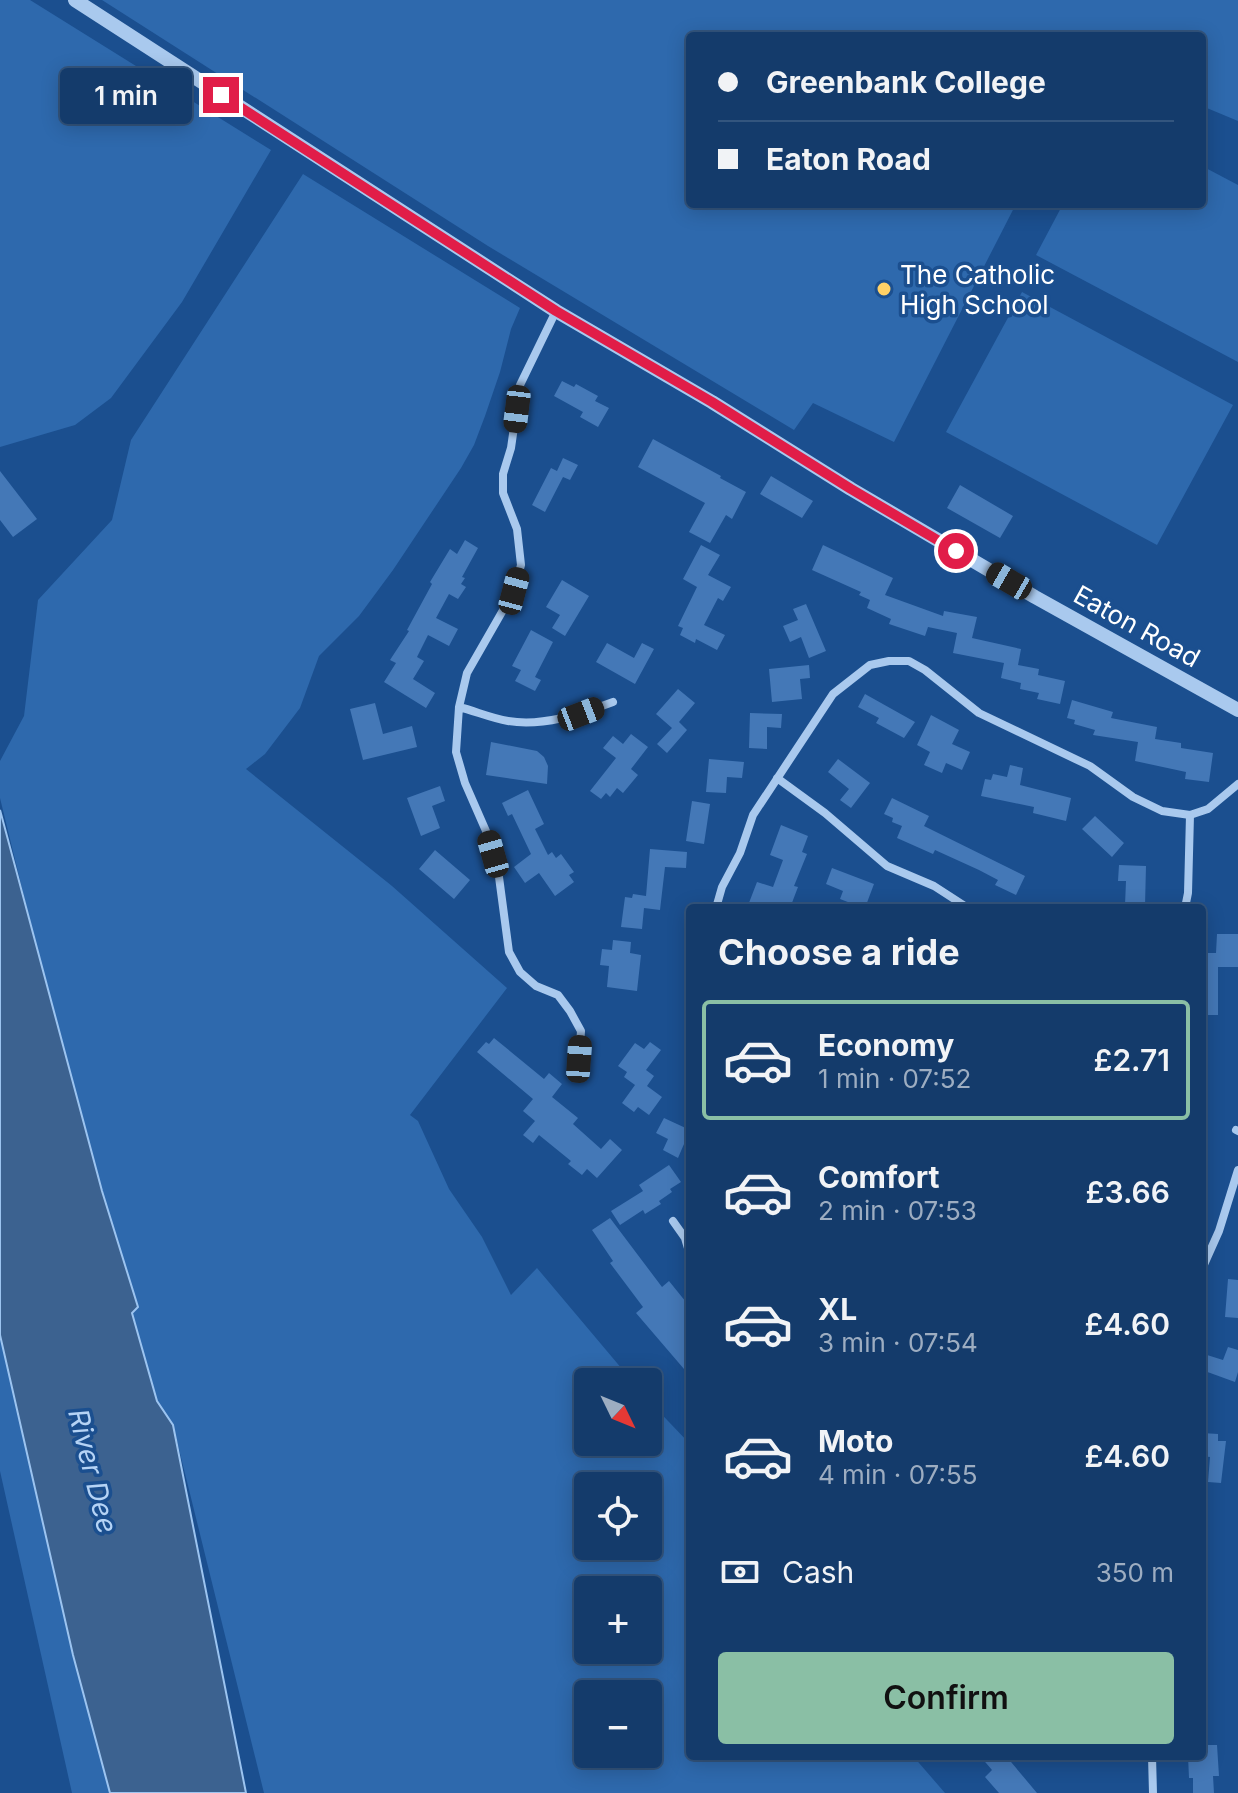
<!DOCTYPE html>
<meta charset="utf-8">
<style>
body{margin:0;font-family:Inter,sans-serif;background:#1d4271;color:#f1f3f6;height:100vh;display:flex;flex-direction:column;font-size:30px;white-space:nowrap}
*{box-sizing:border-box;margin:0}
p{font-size:26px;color:#9dadc1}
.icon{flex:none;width:44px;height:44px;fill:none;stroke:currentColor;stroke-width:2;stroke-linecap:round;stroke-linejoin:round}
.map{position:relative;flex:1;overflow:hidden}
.drawer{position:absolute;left:686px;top:904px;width:520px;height:856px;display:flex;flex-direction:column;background:#143b6b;border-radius:8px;box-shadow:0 4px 20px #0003,0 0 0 2px #33557e}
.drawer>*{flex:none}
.banner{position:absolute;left:686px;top:32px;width:520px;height:176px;border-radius:8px;box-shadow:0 4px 20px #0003,0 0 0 2px #33557e;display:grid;align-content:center;height:176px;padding:0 32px;background:#143b6b}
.needle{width:52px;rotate:133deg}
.fabs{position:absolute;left:574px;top:1368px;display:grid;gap:16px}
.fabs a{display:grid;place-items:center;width:88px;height:88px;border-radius:8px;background:#143b6b;box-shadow:0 4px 20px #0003,0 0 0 2px #33557e;font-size:40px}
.end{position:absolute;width:36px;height:36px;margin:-18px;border:10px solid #e11d48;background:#fff;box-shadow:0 0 0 4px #fff}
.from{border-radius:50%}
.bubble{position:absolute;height:56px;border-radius:8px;background:#143b6b;box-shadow:0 4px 20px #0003,0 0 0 2px #33557e;font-size:26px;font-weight:600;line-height:56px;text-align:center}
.car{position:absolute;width:24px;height:48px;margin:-24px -12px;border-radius:10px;box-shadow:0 0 6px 2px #0007;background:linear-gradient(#222 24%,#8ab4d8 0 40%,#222 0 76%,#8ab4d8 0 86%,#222 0)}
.banner b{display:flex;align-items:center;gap:28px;height:76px;font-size:30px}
.banner b+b{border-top:2px solid #33557e}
.banner i{width:20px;height:20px;background:#f1f3f6}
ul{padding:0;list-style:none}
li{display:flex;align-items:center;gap:24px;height:120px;margin:0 16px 12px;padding:0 16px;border:4px solid transparent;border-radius:8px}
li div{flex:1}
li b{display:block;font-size:30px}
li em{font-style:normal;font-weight:600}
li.current{border-color:#8abfa5}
li>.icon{width:72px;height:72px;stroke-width:1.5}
h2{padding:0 32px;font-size:36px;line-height:96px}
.pay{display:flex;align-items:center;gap:20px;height:88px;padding:0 32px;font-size:30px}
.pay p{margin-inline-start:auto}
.button{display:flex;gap:16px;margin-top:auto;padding:16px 32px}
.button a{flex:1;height:92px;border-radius:8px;background:#8abfa5;color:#111;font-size:32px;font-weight:600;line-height:92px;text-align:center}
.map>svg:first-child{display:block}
.green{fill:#2e69ad;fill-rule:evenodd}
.water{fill:#3c6290;stroke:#9cc4f0;stroke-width:2}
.building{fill:#4478b7}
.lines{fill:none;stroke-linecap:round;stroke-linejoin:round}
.minor{stroke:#a9c9ee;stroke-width:8}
.tertiary{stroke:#a9c9ee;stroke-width:14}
.route{stroke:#e11d48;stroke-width:10}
.poi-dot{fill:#ffd166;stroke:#1b4f8f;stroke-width:3}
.labels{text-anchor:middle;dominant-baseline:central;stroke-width:7;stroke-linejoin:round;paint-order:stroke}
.poi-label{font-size:26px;fill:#fff;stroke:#1b4f8f;text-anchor:start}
.street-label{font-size:26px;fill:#fff;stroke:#1b4f8f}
.water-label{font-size:28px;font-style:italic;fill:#b5d3f5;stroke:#1b4f8f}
</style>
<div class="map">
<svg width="1238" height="1793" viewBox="0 0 1238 1793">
<rect width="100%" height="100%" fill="#1b4f8f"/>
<!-- green -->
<path class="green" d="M 0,0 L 30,0 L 271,150 L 182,302 L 111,398 L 75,425 L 0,447 Z
M 102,0 L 1238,0 L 1238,121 L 1202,106 L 1202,36 L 690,36 L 690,204 L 1016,204 L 894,442 L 813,403 L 794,430 L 488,246 Z
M 1202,166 L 1238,185 L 1238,362 L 1036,255 L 1063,204 L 1202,204 Z
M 303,174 L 520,308 L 511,329 L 500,372 L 485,416 L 474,445 L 461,468 L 393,570 L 359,616 L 319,656 L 300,708 L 265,754 L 246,769 L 392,886 L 507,988 L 410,1115 L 418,1121 L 449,1189 L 482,1237 L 511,1295 L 537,1268 L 633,1382 L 588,1382 L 588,1442 L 648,1442 L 648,1400 L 690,1444 L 690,1756 L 913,1756 L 945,1793 L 264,1793 L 173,1425 L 157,1401 L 131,1313 L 138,1307 L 102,1191 L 47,991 L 0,798 L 0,761 L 24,716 L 38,600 L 112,520 L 131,440 ZM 588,1486 L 648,1486 L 648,1546 L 588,1546 ZM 588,1590 L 648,1590 L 648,1650 L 588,1650 ZM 588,1694 L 648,1694 L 648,1754 L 588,1754 Z
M 1022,292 L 1233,405 L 1157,545 L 946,432 Z
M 0,1335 L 73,1654 L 110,1793 L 72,1793 L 0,1471 Z"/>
<!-- water -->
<path class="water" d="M 0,810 L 102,1191 L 138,1307 L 132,1313 L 157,1401 L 173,1425 L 246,1793 L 110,1793 L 73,1655 L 0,1335 Z"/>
<!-- building -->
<path class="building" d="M 562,381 L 574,387 L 576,384 L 598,396 L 595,401 L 609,408 L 598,427 L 580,417 L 583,412 L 554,396 Z
M 653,439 L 721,476 L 720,478 L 746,492 L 732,519 L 726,515 L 710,543 L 689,532 L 705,503 L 638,467 Z
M 563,458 L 578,465 L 570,480 L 563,477 L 545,512 L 532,505 L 551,468 L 557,471 Z
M 0,471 L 37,519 L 13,537 L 0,520 Z
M 771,476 L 813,501 L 802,518 L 760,494 Z
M 960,485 L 1013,516 L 1000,538 L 947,508 Z
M 465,540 L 478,548 L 462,577 L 465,578 L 461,584 L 466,587 L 458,599 L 449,594 L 436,618 L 458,629 L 449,646 L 428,635 L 417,657 L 424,661 L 413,679 L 435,693 L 426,708 L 384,682 L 396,663 L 390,660 L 409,631 L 407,630 L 432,584 L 430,582 L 450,549 L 457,554 Z
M 701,545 L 720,555 L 708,575 L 731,587 L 723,601 L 718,598 L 704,625 L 725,635 L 717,650 L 696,639 L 695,643 L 680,635 L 683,628 L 678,626 L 697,587 L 683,579 Z
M 823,545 L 893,578 L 885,595 L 943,616 L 944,611 L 977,617 L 972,638 L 1021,649 L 1018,665 L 1039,669 L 1038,675 L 1065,681 L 1060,704 L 1037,699 L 1039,693 L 1020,689 L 1021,683 L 1001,678 L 1004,663 L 953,653 L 957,633 L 928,627 L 925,636 L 889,624 L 891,619 L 867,608 L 870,600 L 859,595 L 861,592 L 812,570 Z
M 562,580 L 589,596 L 565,636 L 552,628 L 560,615 L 546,607 Z
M 806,604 L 826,651 L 809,658 L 801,637 L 790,642 L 783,626 L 798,620 L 793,609 Z
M 531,630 L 553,642 L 535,677 L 541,680 L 535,691 L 515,681 L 521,670 L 512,666 Z
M 607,643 L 634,658 L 642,643 L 654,649 L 635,684 L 596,662 Z
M 809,665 L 810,678 L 800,679 L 802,699 L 772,702 L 769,669 Z
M 678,689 L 695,703 L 679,722 L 687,730 L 667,753 L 657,744 L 672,728 L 656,714 Z
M 865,694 L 915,722 L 904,738 L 876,723 L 879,718 L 858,707 Z
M 1072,700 L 1113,712 L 1111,718 L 1157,727 L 1155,739 L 1181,743 L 1181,748 L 1213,753 L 1209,782 L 1185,779 L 1186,772 L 1135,761 L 1138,742 L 1093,735 L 1095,730 L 1074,724 L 1075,720 L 1067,718 Z
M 375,703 L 383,734 L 412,726 L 417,747 L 363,760 L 350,709 Z
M 750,713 L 782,714 L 781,728 L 767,727 L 767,749 L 749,748 Z
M 931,715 L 959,730 L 952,744 L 970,752 L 962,770 L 946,763 L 942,773 L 924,765 L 930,752 L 917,745 Z
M 631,734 L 648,747 L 631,769 L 638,775 L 623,793 L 617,788 L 610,797 L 606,793 L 601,799 L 590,791 L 616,758 L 603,748 L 613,736 L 623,744 Z
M 491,742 L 537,751 L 544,757 L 548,766 L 547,784 L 486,775 Z
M 709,759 L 744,762 L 742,778 L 727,777 L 726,793 L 706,792 Z
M 838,759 L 870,783 L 851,808 L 840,800 L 849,789 L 828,772 Z
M 1010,765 L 1023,768 L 1020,785 L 1071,798 L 1066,821 L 1033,813 L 1034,807 L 981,796 L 985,779 L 991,780 L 993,774 L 1007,777 Z
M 440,786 L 445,801 L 432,806 L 440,828 L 421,836 L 407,798 Z
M 528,790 L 544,824 L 535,829 L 548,855 L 552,852 L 556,858 L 561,854 L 574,872 L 569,875 L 574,882 L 555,896 L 539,873 L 525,883 L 514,867 L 531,854 L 512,814 L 508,816 L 502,803 Z
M 892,798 L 929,816 L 924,826 L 1025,876 L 1016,895 L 995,885 L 998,880 L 979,870 L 935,850 L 933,854 L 897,838 L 902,826 L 892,822 L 893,818 L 884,814 Z
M 692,801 L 710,804 L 704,844 L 686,841 Z
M 1095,816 L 1124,843 L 1112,857 L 1082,829 Z
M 781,825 L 808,836 L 802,852 L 807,854 L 794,886 L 798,887 L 790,908 L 747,908 L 757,882 L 773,887 L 783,860 L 770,855 Z
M 650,849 L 687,852 L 686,868 L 665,867 L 660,910 L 644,908 L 642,929 L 621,927 L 625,897 L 632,898 L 633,894 L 646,896 Z
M 435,850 L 470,880 L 454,899 L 419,869 Z
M 1119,865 L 1146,866 L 1145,906 L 1125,905 L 1126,881 L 1118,881 Z
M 832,868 L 874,884 L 865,908 L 852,908 L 853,904 L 840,899 L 843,891 L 826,884 Z
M 1217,934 L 1238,934 L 1238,967 L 1218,967 L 1218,1015 L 1202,1015 L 1202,953 L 1216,953 Z
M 613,940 L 631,942 L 630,953 L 641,955 L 637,991 L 607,987 L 609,966 L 600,965 L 602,949 L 612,950 Z
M 494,1038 L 544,1079 L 549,1073 L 562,1084 L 552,1097 L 578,1118 L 573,1124 L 601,1149 L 610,1139 L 622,1150 L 597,1178 L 587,1169 L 582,1175 L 568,1164 L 571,1161 L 539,1135 L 533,1143 L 523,1135 L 535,1121 L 523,1111 L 533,1099 L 477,1052 L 486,1042 L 489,1044 Z
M 650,1042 L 661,1050 L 646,1070 L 654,1076 L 647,1086 L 662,1097 L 649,1115 L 638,1107 L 634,1112 L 622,1103 L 635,1085 L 624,1077 L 627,1072 L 618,1066 L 635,1043 L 644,1049 Z
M 664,1118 L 690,1130 L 678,1158 L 663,1150 L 668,1139 L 656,1133 Z
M 669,1165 L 681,1182 L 670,1189 L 672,1192 L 659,1201 L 661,1204 L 645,1214 L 643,1210 L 620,1225 L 611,1211 L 643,1191 L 639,1185 Z
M 610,1218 L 662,1287 L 669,1281 L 690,1307 L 690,1376 L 636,1313 L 643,1307 L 610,1263 L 613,1261 L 592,1230 Z
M 1228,1279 L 1238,1280 L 1238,1318 L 1225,1317 Z
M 1228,1347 L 1238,1350 L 1238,1372 L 1235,1382 L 1202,1370 L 1207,1355 L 1223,1360 Z
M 1202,1433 L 1218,1434 L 1218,1441 L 1226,1441 L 1221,1483 L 1208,1482 L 1210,1457 L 1202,1456 Z
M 1202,1745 L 1217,1745 L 1219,1776 L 1213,1776 L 1214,1793 L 1193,1793 L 1193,1778 L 1189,1778 L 1188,1756 L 1202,1756 Z
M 980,1756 L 1006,1756 L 1037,1793 L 999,1793 L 985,1777 L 992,1770 Z"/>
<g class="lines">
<!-- minor -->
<path class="minor" d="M 556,311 L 520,385 L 511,448 L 503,474 L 503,493 L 517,529 L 521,565 L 514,591 L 467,673 L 459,707 L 456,752 L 465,783 L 486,831 L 499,877 L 509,952 L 520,972 L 536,986 L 558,995 L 570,1011 L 581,1031 L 579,1059
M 459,707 C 475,711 491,718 508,721 C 542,727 581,714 613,702
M 777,778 L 825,813 L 887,866 L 934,886 L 968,908
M 716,908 L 722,887 L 740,853 L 753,815 L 833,694 L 870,665 L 889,661 L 909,661 L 925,670 L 979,713 L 1090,766 L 1133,797 L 1162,811 L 1190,815 L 1208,809 L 1238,784
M 1185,908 L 1188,893 L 1190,815
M 1236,1130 L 1238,1131
M 673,1221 L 685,1238 L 690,1255
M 1202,1269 L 1219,1231 L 1238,1170
M 1152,1756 L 1153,1793"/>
<!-- tertiary -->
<path class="tertiary" d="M 75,0 L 556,311 L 712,402 L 851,489 L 1035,597 L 1238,710"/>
</g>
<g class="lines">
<!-- route -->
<path class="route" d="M 221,95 L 556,311 L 712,402 L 851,489 L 956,551"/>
</g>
<!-- markers -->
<circle class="poi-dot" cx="884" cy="289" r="8"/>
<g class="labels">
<!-- poi labels -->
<g class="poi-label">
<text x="900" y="274">The Catholic<tspan x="900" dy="30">High School</tspan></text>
</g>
<!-- street labels -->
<g class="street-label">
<text transform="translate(1137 626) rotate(29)">Eaton Road</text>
</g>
<!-- water labels -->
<g class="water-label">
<text transform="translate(93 1471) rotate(76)">River Dee</text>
</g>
</g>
</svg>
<div class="fabs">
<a><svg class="needle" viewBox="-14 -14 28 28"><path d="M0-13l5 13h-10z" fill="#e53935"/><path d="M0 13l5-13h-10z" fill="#9dadc1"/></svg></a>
<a><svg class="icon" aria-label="locate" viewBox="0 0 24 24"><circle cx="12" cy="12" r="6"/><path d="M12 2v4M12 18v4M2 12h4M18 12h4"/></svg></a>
<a>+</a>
<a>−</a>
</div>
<i class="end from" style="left:956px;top:551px"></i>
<i class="end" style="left:221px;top:95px"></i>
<div class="bubble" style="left:60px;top:68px;width:132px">1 min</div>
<i class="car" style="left:517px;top:409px;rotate:187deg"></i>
<i class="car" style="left:1009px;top:581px;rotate:300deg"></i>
<i class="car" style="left:514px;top:591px;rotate:15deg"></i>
<i class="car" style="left:581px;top:714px;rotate:69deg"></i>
<i class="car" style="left:493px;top:854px;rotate:344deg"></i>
<i class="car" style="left:579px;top:1059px;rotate:4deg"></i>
<div class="banner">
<b><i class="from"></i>Greenbank College</b>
<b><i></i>Eaton Road</b>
</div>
<section class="drawer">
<h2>Choose a ride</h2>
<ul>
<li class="current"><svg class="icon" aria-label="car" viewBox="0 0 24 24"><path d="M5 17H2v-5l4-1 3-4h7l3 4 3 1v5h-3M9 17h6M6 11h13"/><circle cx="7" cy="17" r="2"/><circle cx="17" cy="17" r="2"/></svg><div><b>Economy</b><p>1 min · 07:52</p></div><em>£2.71</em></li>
<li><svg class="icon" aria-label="car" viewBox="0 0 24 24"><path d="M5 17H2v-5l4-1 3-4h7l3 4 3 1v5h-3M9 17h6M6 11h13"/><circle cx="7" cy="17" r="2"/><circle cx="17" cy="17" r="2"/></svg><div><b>Comfort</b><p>2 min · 07:53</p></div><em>£3.66</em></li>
<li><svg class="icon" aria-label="car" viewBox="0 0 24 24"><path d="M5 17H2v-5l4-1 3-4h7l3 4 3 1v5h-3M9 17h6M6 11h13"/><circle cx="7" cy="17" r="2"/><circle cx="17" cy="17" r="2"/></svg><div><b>XL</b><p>3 min · 07:54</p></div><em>£4.60</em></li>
<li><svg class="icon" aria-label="car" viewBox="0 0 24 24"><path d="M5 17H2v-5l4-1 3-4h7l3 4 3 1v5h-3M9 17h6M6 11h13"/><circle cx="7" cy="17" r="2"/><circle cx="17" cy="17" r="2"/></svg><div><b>Moto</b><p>4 min · 07:55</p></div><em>£4.60</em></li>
</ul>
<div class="pay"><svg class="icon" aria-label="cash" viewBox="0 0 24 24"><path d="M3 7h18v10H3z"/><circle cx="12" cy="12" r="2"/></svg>Cash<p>350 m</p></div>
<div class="button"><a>Confirm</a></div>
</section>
</div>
